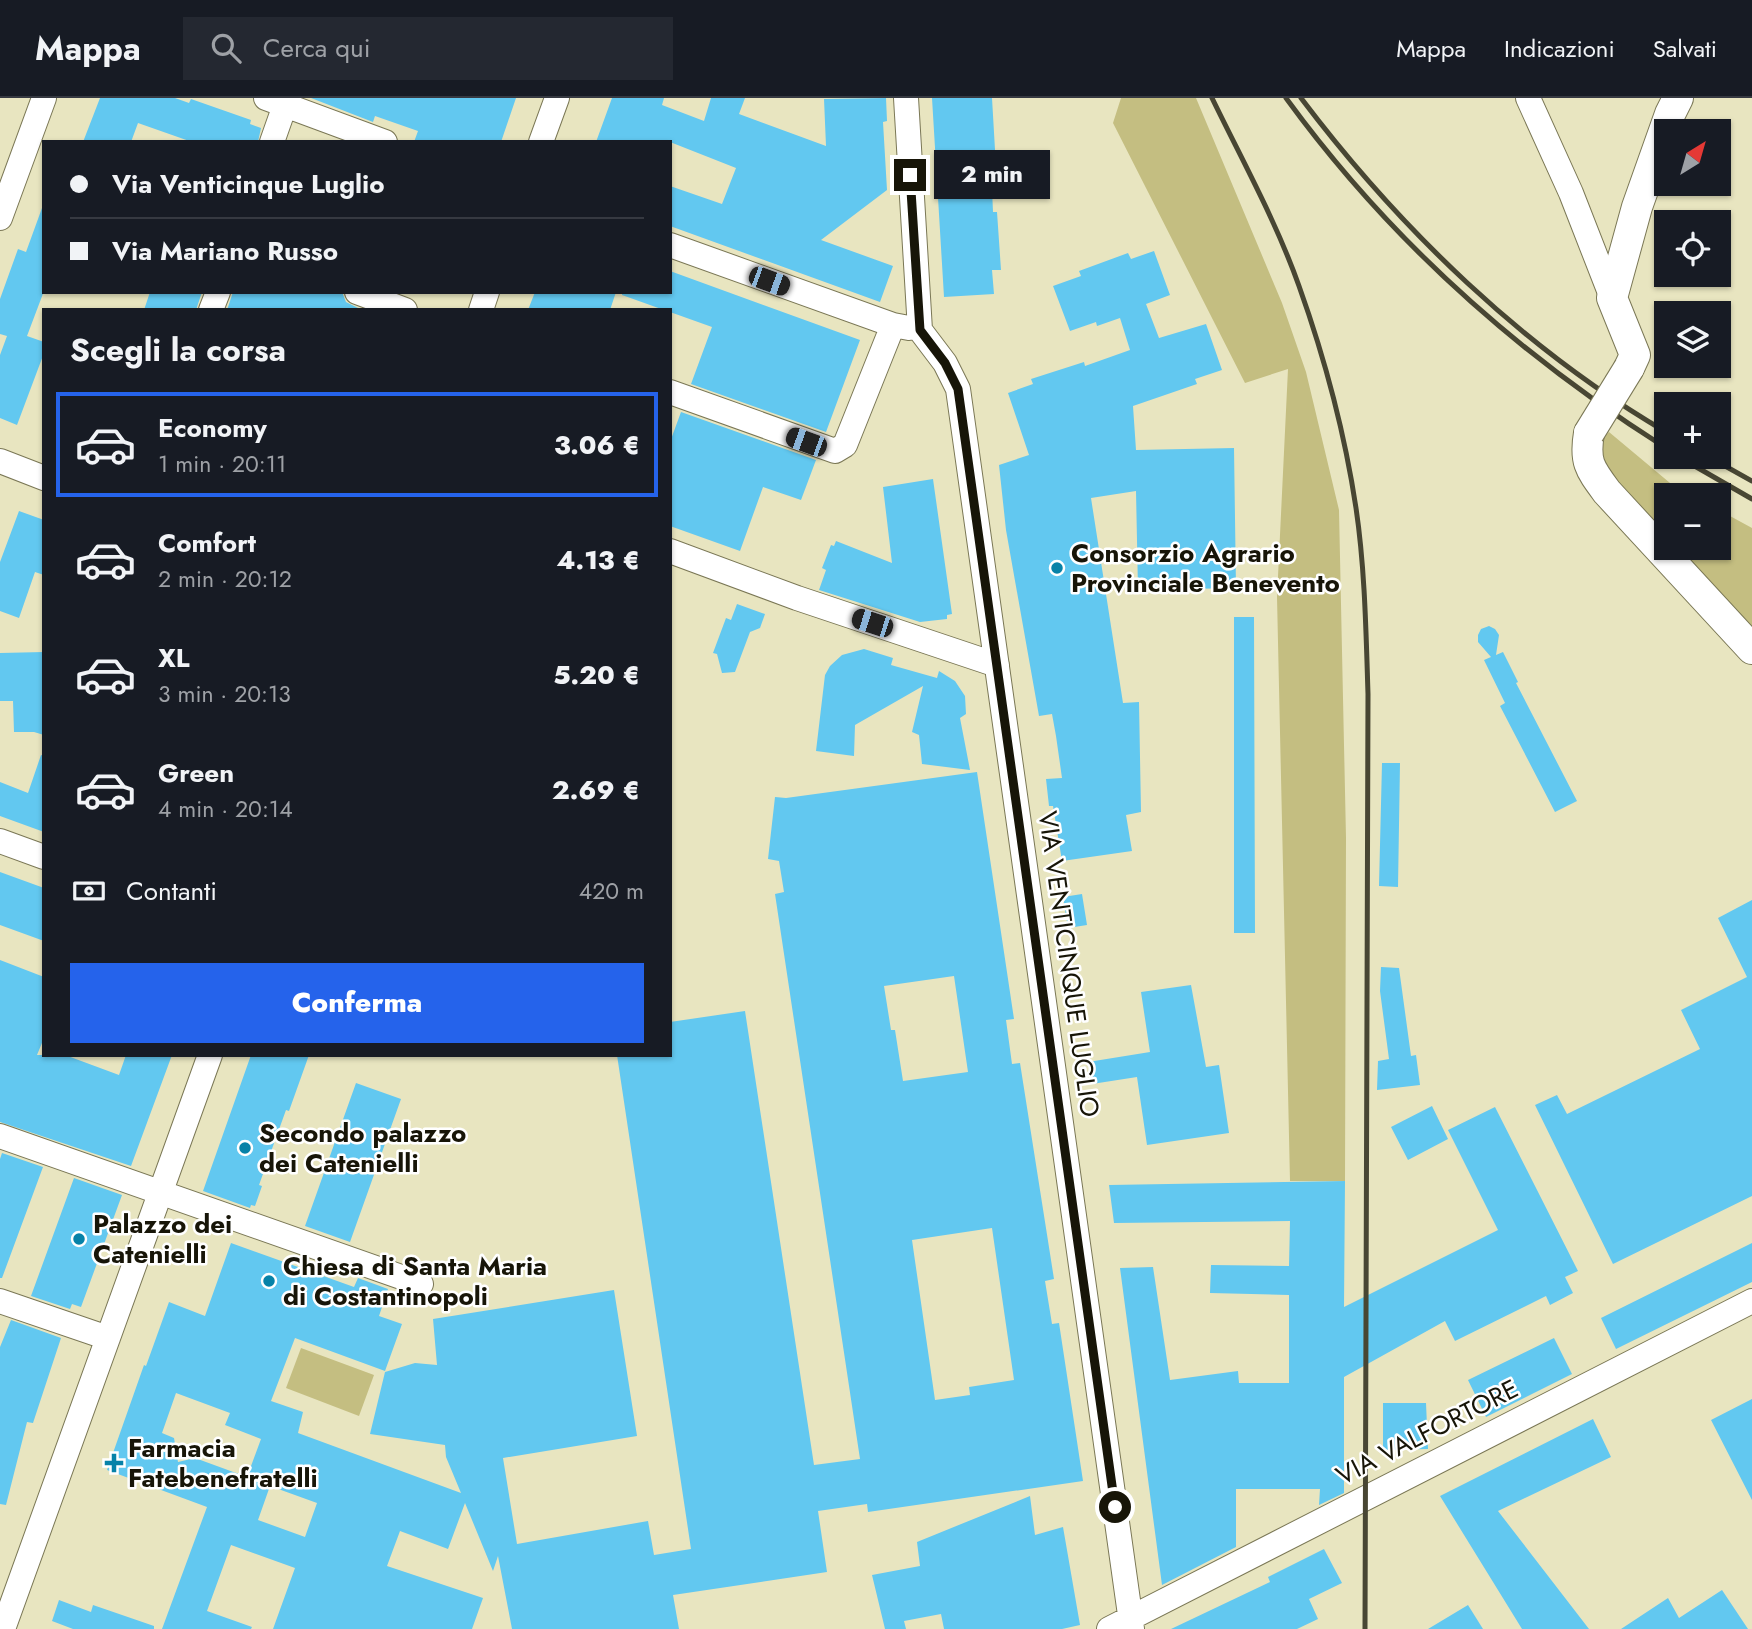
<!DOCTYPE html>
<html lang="it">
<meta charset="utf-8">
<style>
body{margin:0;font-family:Jost,sans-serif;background:#242831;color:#f1f3f6;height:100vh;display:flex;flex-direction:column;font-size:26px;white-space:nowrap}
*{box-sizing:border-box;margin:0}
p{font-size:23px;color:#9ea1a6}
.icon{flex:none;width:38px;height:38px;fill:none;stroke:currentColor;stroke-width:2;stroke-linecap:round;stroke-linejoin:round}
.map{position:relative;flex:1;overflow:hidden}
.details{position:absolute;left:42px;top:210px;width:630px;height:749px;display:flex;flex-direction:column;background:#171b24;border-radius:0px;box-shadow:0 2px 5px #0004}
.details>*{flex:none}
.hud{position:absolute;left:42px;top:42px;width:630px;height:154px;border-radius:0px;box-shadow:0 2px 5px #0004;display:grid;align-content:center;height:154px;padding:0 28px;background:#171b24}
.needle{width:46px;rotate:37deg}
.controls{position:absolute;left:1654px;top:21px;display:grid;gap:14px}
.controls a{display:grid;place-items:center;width:77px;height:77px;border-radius:0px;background:#171b24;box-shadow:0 2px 5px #0004;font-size:35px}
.end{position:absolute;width:32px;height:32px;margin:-16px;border:9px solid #171508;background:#fff;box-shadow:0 0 0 4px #fff}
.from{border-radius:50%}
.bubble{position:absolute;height:49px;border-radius:0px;background:#171b24;box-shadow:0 2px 5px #0004;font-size:23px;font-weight:800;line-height:49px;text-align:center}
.car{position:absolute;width:21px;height:42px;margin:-21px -10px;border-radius:9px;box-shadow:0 0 5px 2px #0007;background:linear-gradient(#222 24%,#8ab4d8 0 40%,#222 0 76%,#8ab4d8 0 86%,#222 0)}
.hud b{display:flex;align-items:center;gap:24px;height:66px;font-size:26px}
.hud b+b{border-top:2px solid #363941}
.hud i{width:18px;height:18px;background:#f1f3f6}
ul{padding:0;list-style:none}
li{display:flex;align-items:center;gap:21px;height:105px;margin:0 14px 10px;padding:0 14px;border:4px solid transparent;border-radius:0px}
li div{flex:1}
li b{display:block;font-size:26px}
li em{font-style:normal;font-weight:800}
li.selected{border-color:#2563eb}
li>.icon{width:63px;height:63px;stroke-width:1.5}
h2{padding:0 28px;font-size:32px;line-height:84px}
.pay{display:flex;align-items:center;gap:18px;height:77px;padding:0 28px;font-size:26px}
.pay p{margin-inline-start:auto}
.cta{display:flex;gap:14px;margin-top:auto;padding:14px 28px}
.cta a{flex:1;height:80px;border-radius:0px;background:#2563eb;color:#fff;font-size:28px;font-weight:800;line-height:80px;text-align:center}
header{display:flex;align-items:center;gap:42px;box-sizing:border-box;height:98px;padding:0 35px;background:#171b24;border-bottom:2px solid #363941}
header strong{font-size:33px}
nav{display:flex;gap:38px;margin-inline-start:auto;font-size:24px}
.search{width:490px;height:63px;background:#242831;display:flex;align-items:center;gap:18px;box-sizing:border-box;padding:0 24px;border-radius:0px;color:#9ea1a6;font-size:26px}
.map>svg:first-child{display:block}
.green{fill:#c4be81}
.building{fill:#62c8f0;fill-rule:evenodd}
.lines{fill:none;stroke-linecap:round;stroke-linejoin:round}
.minor-casing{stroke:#7a7755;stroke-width:26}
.major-casing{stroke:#7a7755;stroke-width:32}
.minor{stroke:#fff;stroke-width:24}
.major{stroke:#fff;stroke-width:30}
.rail{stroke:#484633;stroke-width:5}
.major-bridge-casing{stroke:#7a7755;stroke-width:32;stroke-linecap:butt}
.major-bridge{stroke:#fff;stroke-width:30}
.route{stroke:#171508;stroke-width:9}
.poi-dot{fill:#0782a8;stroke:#fff;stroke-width:2.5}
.labels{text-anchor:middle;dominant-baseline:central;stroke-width:5;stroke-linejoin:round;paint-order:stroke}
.poi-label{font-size:26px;font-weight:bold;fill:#171508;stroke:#fff;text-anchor:start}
.street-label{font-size:26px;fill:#171508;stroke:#fff}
</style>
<header>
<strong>Mappa</strong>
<div class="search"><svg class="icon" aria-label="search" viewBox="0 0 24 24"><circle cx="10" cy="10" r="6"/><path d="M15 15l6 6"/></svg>Cerca qui</div>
<nav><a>Mappa</a><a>Indicazioni</a><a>Salvati</a></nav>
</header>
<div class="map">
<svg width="1752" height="1531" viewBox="0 0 1752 1531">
<rect width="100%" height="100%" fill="#e8e5c0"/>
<!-- green -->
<path class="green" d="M 1121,0 L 1196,0 L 1282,205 L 1306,274 L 1339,412 L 1346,740 L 1345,1083 L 1290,1083 L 1277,499 L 1288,271 L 1245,285 L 1113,25 Z
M 1609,334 L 1676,390 L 1689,397 L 1666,397 L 1666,447 L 1624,402 L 1596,347 Z
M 1719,412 L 1752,430 L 1752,540 L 1668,450 L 1718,450 Z
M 301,1250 L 374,1277 L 359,1318 L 286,1290 Z"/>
<!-- building -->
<path class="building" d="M 100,0 L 175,0 L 189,5 L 191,1 L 251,22 L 250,26 L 261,30 L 258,44 L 192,44 L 138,25 L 131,44 L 83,44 Z
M 311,0 L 516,0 L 501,44 L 414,44 L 418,33 L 375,18 L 373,24 Z
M 612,0 L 664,0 L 662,7 L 704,23 L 711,0 L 745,0 L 739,16 L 826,48 L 824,1 L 886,0 L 887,23 L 883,24 L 887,92 L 821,142 L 893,168 L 880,204 L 670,128 L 670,88 L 722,106 L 736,70 L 670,44 L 596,44 Z
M 932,0 L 992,0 L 996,69 L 991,69 L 993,114 L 997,114 L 1001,172 L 992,172 L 994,196 L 944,199 Z
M 42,110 L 44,110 L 44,193 L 27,238 L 44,244 L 44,255 L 17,327 L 0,320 L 0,257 L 7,238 L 0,236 L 0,201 L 18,151 L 26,154 Z
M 1154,153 L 1170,197 L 1146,206 L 1159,240 L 1206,226 L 1222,272 L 1195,281 L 1197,286 L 1133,308 L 1136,352 L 1234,350 L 1236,490 L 1138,492 L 1136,393 L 1091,400 L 1123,605 L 1139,604 L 1141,714 L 1126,717 L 1132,753 L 1062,763 L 1053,708 L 1049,708 L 1046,681 L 1062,680 L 1056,638 L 1052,616 L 1039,618 L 1006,432 L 999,367 L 1029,357 L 1008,295 L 1033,286 L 1031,281 L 1084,264 L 1085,268 L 1130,252 L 1120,220 L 1097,228 L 1096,224 L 1070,233 L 1053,188 L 1081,178 L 1079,173 L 1128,155 L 1131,161 Z
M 670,173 L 860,242 L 826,334 L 691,286 L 712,229 L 670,214 L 670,212 L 664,212 L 622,197 L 622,194 L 670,194 Z
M 150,194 L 202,194 L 196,212 L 144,212 Z
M 233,194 L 342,194 L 346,204 L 362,212 L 227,212 Z
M 535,194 L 616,194 L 610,212 L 528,212 Z
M 681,314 L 816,362 L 801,402 L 763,389 L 740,453 L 670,428 L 670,344 Z
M 933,381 L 952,516 L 947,517 L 947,521 L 920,524 L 819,492 L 826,472 L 822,470 L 831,447 L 834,448 L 836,443 L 892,465 L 883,389 Z
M 19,413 L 44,422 L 44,477 L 35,474 L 19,520 L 0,513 L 0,464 Z
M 737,506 L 765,516 L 760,530 L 750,534 L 735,574 L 722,575 L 717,556 L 713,555 L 726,520 L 731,522 Z
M 1234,519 L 1254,519 L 1255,835 L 1234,835 Z
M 1489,528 L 1495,531 L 1499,537 L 1496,557 L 1503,554 L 1518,584 L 1516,585 L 1577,703 L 1555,714 L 1500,608 L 1505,605 L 1484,562 L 1491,559 L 1478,544 L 1478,537 L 1481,531 Z
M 864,551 L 893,560 L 891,567 L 937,580 L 939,573 L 955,583 L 965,598 L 966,616 L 960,620 L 970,672 L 922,666 L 919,637 L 912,634 L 923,588 L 855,627 L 854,658 L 816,653 L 825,577 L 830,568 L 842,557 Z
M 44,554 L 44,637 L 34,634 L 14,634 L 13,603 L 0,603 L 0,555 Z
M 41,657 L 44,658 L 44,734 L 0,718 L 0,684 L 28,695 Z
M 1382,665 L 1400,665 L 1398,789 L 1379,788 Z
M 977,674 L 1014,921 L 1006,922 L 1012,966 L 1020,965 L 1054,1181 L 1045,1183 L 1052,1226 L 1059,1225 L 1083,1383 L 868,1414 L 867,1406 L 818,1413 L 827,1474 L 673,1497 L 679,1531 L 512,1531 L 498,1458 L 493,1473 L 465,1405 L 448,1451 L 400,1433 L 387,1468 L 483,1500 L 472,1531 L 273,1531 L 295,1470 L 231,1447 L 207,1513 L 252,1529 L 251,1531 L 162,1531 L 207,1409 L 107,1372 L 144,1267 L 146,1268 L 169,1204 L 205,1218 L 231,1145 L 354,1189 L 358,1180 L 388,1191 L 379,1218 L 402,1226 L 385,1273 L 295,1240 L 271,1303 L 303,1314 L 298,1335 L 461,1395 L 446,1359 L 445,1347 L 370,1336 L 385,1274 L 415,1265 L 437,1267 L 433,1221 L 614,1192 L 637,1338 L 503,1360 L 517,1446 L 648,1423 L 654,1457 L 691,1451 L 617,957 L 670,957 L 670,924 L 745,913 L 814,1367 L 860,1361 L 775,796 L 784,794 L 779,763 L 768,761 L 775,699 L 786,700 ZM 954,878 L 968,974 L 903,983 L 895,932 L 891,932 L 884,888 ZM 992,1130 L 1014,1282 L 969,1289 L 970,1297 L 935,1302 L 912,1142 ZM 176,1295 L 230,1315 L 225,1327 L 261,1341 L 247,1379 L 195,1360 L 178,1364 L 174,1340 L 162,1335 ZM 270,1388 L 317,1405 L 305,1439 L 258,1422 Z
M 0,774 L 44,790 L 44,843 L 0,827 Z
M 1082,796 L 1087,827 L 1068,830 L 1063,799 Z
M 1752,802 L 1752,1098 L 1613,1166 L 1535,1007 L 1557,997 L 1567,1016 L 1700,951 L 1681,912 L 1747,879 L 1718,820 Z
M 0,862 L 44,879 L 44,940 L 37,957 L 65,957 L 119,977 L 126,957 L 172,957 L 131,1068 L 0,1024 Z
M 1381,869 L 1399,870 L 1411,958 L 1416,957 L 1420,987 L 1377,992 L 1378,963 L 1389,961 L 1380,893 Z
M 1191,887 L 1206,969 L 1219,967 L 1229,1035 L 1147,1047 L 1137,979 L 1092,986 L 1088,964 L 1150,954 L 1141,894 Z
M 251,957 L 309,957 L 289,1013 L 286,1012 L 259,1087 L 262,1088 L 255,1108 L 251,1107 L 250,1110 L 203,1093 Z
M 356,985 L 401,1001 L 350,1144 L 305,1128 Z
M 1432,1008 L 1448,1041 L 1408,1062 L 1391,1029 Z
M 1495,1009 L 1578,1173 L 1565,1179 L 1573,1195 L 1550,1207 L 1546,1198 L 1455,1243 L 1445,1223 L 1344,1279 L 1344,1395 L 1319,1407 L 1320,1391 L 1236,1391 L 1236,1449 L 1162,1487 L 1120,1170 L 1153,1169 L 1170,1282 L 1238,1273 L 1239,1285 L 1289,1285 L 1289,1197 L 1210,1195 L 1211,1167 L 1289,1168 L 1290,1123 L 1114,1125 L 1109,1087 L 1345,1083 L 1344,1209 L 1498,1132 L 1448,1032 Z
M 2,1055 L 43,1069 L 2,1180 L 0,1180 L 0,1061 Z
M 74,1080 L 122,1097 L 81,1209 L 72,1206 L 70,1211 L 31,1198 Z
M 1752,1145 L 1752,1184 L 1616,1251 L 1601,1220 Z
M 11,1222 L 61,1240 L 33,1325 L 27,1324 L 6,1407 L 0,1406 L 0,1249 Z
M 1554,1240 L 1572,1276 L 1486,1319 L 1468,1282 Z
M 1752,1301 L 1752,1402 L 1711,1322 Z
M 1383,1305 L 1426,1305 L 1428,1351 L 1383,1352 Z
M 1593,1321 L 1611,1359 L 1498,1413 L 1589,1531 L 1522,1531 L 1440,1398 Z
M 1030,1398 L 1035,1437 L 1063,1429 L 1080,1527 L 1062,1531 L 944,1531 L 941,1516 L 904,1523 L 906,1531 L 885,1531 L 872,1477 L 920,1468 L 917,1444 Z
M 1324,1451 L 1342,1485 L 1309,1501 L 1318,1521 L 1297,1531 L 1171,1531 L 1270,1484 L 1268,1479 Z
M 1722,1492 L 1748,1531 L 1621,1531 L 1668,1500 L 1679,1520 Z
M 59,1502 L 91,1514 L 93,1507 L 154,1528 L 154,1531 L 73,1531 L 52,1523 Z
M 1468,1507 L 1483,1531 L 1428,1531 Z"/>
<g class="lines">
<defs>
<path id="minor" d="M 266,0 L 385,44
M 906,0 L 920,232
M 1528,0 L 1571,95 L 1612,200
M 272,44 L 285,7
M 541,44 L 557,0
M 0,120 L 44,0
M 670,147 L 893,227 L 909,230
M 357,194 L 405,212
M 211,212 L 218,194
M 481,212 L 487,194
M 920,232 L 945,265 L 958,291 L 1132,1531
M 670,294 L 835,353 L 845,347 L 893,227
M 0,363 L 44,380
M 670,453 L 797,500 L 997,567
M 0,743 L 44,759
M 0,1038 L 421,1186
M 0,1203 L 108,1240
M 3,1531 L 210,957
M 1109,1531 L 1752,1203"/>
<path id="major" d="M 1629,270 L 1635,257 L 1612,200 L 1637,109 L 1670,16 L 1678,0
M 1589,335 C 1584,364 1590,371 1607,394 L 1752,551"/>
</defs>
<!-- minor casing -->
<use href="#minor" class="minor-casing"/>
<!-- major casing -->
<use href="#major" class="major-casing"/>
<!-- minor -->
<use href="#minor" class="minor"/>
<!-- major -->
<use href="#major" class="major"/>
<!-- rail -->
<path class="rail" d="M 1212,0 C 1242,62 1276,123 1299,188 C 1324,258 1345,337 1356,410 C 1365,471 1366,534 1368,596 L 1365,1531
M 1286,0 C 1388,140 1519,257 1666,350
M 1301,0 C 1400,131 1524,251 1666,334
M 1679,359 L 1752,401
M 1709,359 L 1752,383"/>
<defs>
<path id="major-bridge" d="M 1589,335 L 1629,270"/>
</defs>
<!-- major-bridge casing -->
<use href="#major-bridge" class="major-bridge-casing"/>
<!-- major-bridge -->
<use href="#major-bridge" class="major-bridge"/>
</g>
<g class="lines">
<!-- route -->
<path class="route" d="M 910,77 L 920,232 L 945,265 L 958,291 L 1115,1409"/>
</g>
<!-- markers -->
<g class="poi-dot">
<circle cx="1057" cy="470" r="7"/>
<circle cx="245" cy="1050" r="7"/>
<circle cx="79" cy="1141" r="7"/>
<circle cx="269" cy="1183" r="7"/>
<path d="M110.5 1354.5h7v7h7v7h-7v7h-7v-7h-7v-7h7z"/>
</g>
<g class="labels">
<!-- poi labels -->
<g class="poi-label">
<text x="1071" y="455">Consorzio Agrario<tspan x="1071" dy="30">Provinciale Benevento</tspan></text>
<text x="259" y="1035">Secondo palazzo<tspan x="259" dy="30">dei Catenielli</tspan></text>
<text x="93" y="1126">Palazzo dei<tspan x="93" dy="30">Catenielli</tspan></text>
<text x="283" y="1168">Chiesa di Santa Maria<tspan x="283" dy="30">di Costantinopoli</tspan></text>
<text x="128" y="1350">Farmacia<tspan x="128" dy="30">Fatebenefratelli</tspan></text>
</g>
<!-- street labels -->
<g class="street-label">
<text transform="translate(1069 866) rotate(82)">VIA VENTICINQUE LUGLIO</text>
<text transform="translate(1427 1334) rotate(-27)">VIA VALFORTORE</text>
</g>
</g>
</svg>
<div class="controls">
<a><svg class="needle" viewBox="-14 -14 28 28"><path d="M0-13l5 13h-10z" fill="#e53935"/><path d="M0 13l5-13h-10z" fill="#9ea1a6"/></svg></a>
<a><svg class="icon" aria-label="locate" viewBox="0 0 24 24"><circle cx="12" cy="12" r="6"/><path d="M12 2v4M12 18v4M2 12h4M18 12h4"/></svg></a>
<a><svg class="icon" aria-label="layers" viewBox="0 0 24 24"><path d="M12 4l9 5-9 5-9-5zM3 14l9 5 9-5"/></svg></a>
<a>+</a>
<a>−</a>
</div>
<i class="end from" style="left:1115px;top:1409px"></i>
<i class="end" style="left:910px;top:77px"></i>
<div class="bubble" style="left:934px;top:52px;width:116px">2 min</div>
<i class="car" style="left:769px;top:183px;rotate:110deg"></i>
<i class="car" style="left:806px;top:344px;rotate:290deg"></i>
<i class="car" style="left:872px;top:525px;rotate:288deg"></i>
<div class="hud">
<b><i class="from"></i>Via Venticinque Luglio</b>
<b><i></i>Via Mariano Russo</b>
</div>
<section class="details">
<h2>Scegli la corsa</h2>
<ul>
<li class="selected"><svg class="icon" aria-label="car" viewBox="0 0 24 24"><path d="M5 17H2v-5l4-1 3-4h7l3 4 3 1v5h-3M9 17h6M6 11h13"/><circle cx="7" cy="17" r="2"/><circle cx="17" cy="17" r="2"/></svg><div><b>Economy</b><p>1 min · 20:11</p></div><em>3.06 €</em></li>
<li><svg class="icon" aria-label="car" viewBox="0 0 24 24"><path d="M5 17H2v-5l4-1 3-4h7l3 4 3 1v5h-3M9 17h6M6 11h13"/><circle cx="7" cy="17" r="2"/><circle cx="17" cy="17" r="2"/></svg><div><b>Comfort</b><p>2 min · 20:12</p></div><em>4.13 €</em></li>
<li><svg class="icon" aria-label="car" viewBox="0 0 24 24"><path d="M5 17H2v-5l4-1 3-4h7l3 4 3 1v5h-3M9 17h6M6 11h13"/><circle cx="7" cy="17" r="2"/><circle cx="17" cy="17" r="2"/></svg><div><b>XL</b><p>3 min · 20:13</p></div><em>5.20 €</em></li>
<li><svg class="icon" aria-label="car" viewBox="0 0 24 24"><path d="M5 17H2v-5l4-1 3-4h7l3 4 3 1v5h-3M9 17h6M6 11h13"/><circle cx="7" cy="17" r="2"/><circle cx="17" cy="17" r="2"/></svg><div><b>Green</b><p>4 min · 20:14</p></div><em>2.69 €</em></li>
</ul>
<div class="pay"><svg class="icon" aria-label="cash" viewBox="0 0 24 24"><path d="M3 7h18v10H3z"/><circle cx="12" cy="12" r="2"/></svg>Contanti<p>420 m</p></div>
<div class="cta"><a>Conferma</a></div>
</section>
</div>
